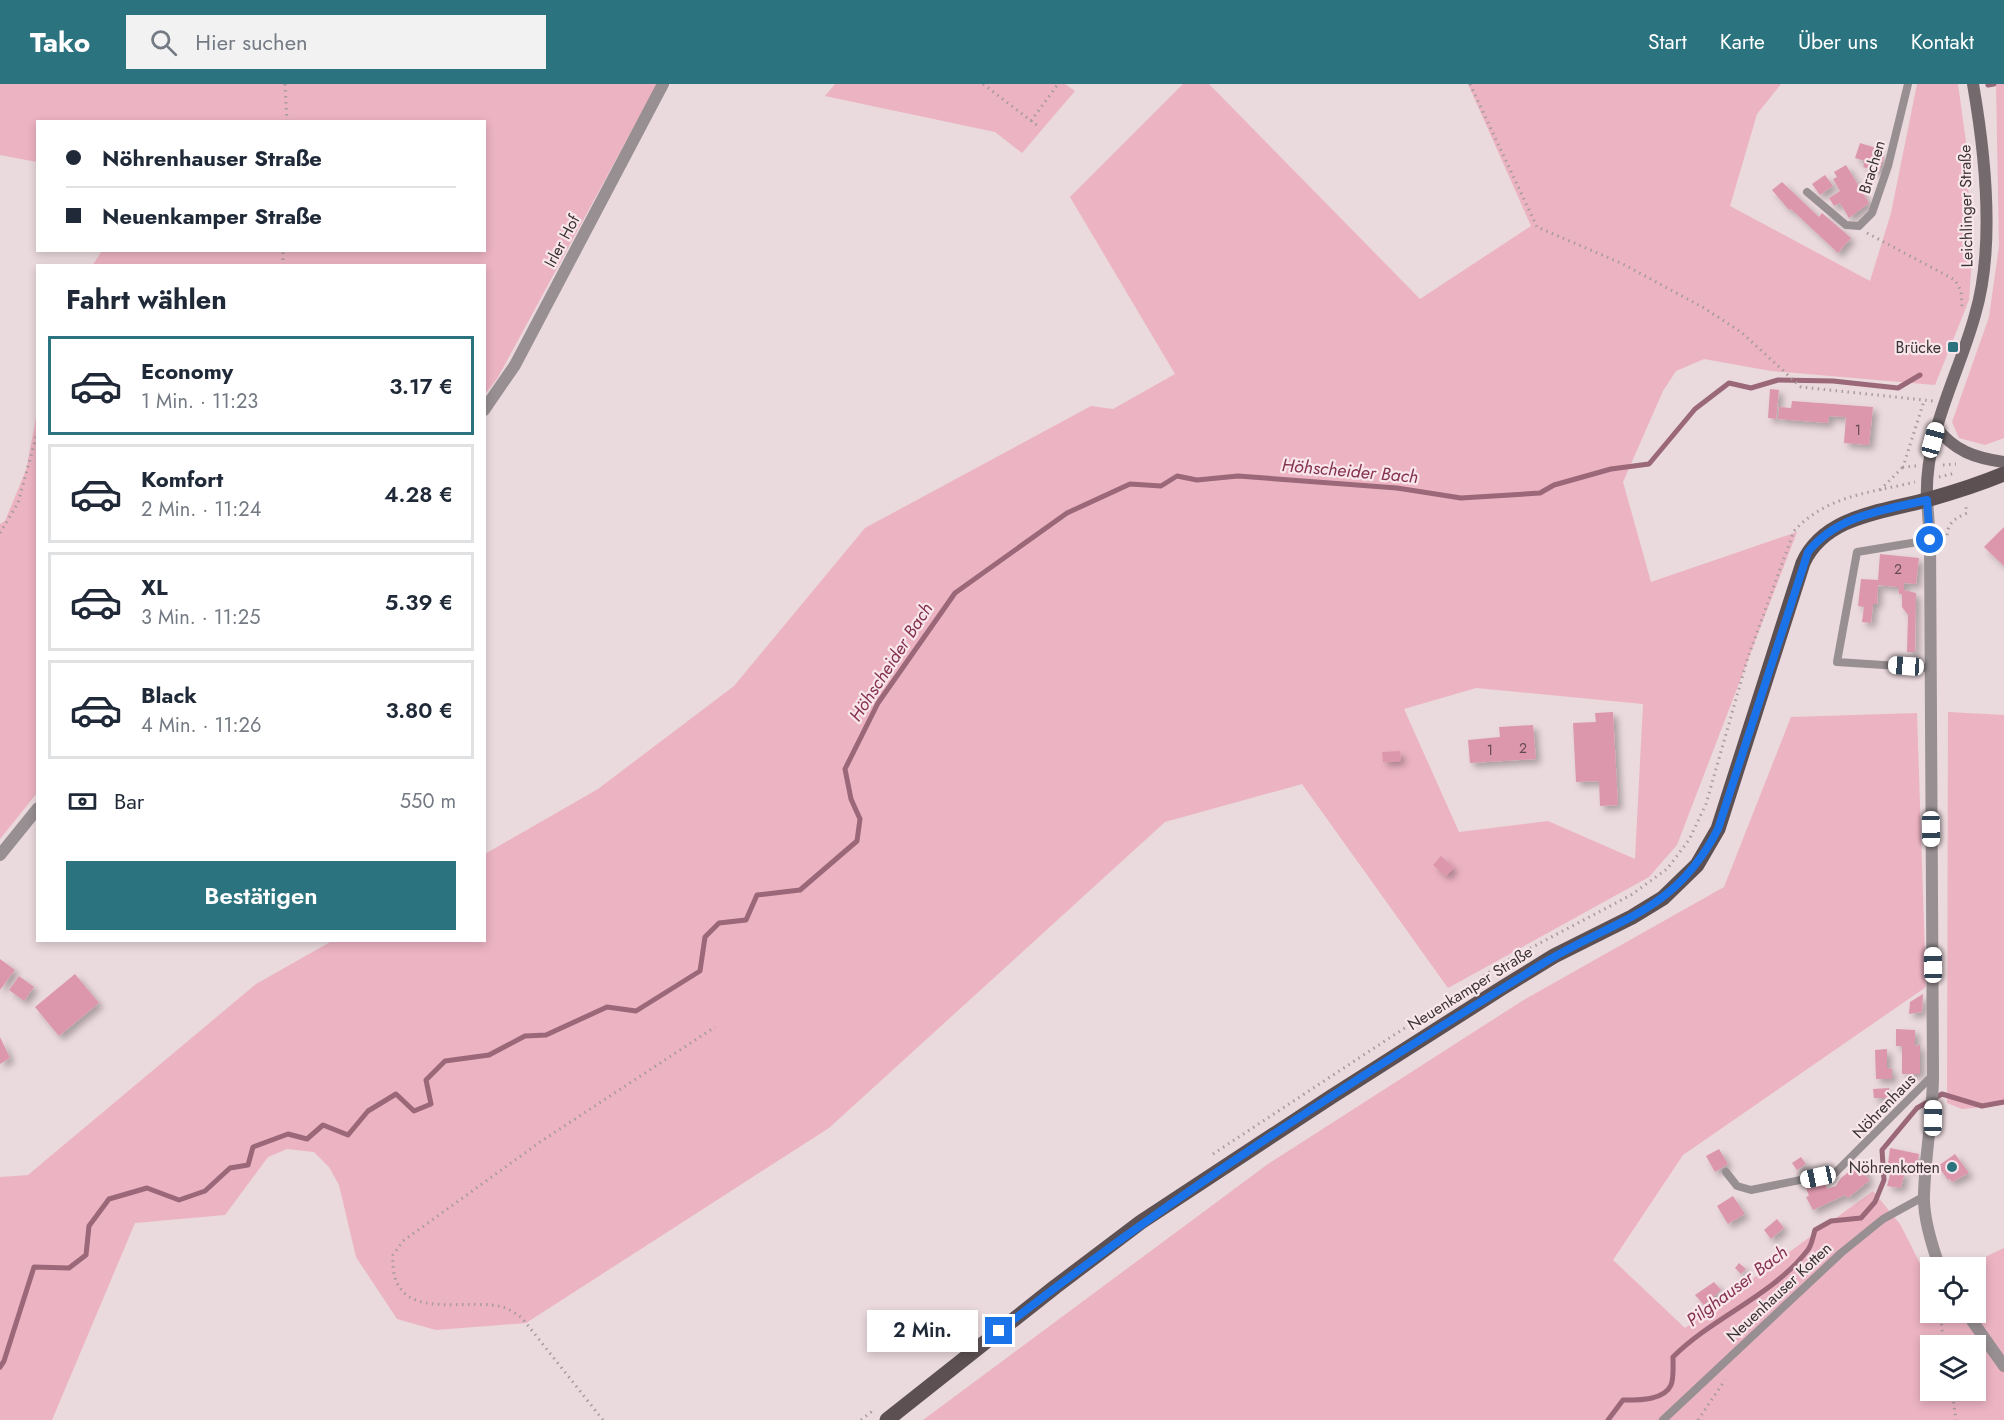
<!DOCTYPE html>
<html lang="de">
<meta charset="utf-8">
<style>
body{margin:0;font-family:Jost,sans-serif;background:#f2f2f3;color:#1f2937;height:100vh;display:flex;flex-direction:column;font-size:22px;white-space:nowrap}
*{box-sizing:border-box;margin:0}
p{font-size:20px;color:#747a83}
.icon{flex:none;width:33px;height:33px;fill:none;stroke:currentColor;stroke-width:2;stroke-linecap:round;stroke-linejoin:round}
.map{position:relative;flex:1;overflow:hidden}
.drawer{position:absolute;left:36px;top:180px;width:450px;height:678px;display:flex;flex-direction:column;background:#fff;border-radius:0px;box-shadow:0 3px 9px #0003}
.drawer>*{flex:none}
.top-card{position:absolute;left:36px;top:36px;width:450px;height:132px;border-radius:0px;box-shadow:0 3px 9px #0003;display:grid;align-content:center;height:132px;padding:0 30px;background:#fff}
.tools{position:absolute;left:1920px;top:1173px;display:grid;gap:12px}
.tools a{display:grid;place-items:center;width:66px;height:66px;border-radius:0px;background:#fff;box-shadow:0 3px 9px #0003;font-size:30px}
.end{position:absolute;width:27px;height:27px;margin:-14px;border:8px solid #1a73e8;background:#fff;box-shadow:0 0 0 3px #fff}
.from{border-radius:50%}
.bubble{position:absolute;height:42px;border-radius:0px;background:#fff;box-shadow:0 3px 9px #0003;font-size:20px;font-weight:600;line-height:42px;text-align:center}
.car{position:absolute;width:18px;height:36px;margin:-18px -9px;border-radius:8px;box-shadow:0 0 4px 2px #0007;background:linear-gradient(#fff 24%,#345 0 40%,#fff 0 76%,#345 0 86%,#fff 0)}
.top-card b{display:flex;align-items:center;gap:21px;height:57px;font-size:22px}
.top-card b+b{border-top:2px solid #e0e1e3}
.top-card i{width:15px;height:15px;background:#1f2937}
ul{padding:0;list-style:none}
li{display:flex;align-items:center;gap:18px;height:99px;margin:0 12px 9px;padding:0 18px;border:3px solid #e0e1e3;border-radius:0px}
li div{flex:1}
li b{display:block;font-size:22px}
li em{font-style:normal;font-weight:600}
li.current{border-color:#2b737e}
li>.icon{width:54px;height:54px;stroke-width:1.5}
h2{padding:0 30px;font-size:27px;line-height:72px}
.pay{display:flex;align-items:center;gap:15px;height:66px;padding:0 30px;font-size:22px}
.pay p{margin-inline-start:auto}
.button{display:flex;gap:12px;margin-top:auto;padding:12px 30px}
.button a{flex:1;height:69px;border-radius:0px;background:#2b737e;color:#fff;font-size:24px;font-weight:600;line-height:69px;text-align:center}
header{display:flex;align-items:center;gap:36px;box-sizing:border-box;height:84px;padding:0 30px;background:#2b737e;color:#fff}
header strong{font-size:28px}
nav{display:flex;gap:33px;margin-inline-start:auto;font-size:21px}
.search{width:420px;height:54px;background:#f2f2f3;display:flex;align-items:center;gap:15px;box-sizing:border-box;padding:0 21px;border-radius:0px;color:#747a83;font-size:22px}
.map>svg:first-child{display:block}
.green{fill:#ecb3c3;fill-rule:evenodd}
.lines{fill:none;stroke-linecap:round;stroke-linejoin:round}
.stream{stroke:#9a6878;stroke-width:5}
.building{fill:#dd97ac;filter:url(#shadow)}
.path{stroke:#a89b9e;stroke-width:3;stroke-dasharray:1.5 4.5;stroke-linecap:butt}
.service{stroke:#978f91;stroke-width:8}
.tertiary{stroke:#978f91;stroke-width:12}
.secondary{stroke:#746a6d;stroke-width:12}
.primary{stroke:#5c5053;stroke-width:15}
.route{stroke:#1a73e8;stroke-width:8}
.poi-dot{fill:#2b737e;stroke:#f8e6eb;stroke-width:2}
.labels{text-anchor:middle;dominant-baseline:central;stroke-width:4.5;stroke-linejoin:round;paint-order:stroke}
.number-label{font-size:14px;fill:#634c53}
.street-label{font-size:16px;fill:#3a3335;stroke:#f8e6eb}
.poi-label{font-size:16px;fill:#3a3335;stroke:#f8e6eb;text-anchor:end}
.water-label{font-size:18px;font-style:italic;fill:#853251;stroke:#f8e6eb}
</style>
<header>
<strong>Tako</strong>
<div class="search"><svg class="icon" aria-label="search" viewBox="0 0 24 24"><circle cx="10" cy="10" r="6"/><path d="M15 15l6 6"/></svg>Hier suchen</div>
<nav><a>Start</a><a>Karte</a><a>Über uns</a><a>Kontakt</a></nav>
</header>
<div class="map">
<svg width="2004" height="1336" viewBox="0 0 2004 1336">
<defs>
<filter id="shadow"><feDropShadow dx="4.5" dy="4.5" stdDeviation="3" flood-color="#0004"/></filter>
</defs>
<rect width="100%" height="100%" fill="#ead9dd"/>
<!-- green -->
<path class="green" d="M 0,0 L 657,0 L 497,295 L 485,310 L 484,182 L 93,181 L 102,166 L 484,166 L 484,38 L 38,38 L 37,78 L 0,71 Z
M 835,0 L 1065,0 L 1075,7 L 1022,69 L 995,48 L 825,12 Z
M 1183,0 L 1209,0 L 1420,215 L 1531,142 L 1468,0 L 1781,0 L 1757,30 L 1730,122 L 1870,197 L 1891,129 L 1917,0 L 1958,0 L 1966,58 L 1972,174 L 1969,216 L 1935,301 L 1771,287 L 1704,275 L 1676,287 L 1663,307 L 1623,398 L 1651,498 L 1797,448 L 1677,761 L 1649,793 L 1448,904 L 1302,700 L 1165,738 L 829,1044 L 526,1239 L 436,1246 L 397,1235 L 356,1173 L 339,1101 L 329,1083 L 314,1068 L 287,1065 L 268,1073 L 225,1131 L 135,1139 L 52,1336 L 0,1336 L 0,1093 L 28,1091 L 256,900 L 332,857 L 484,856 L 485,770 L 598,705 L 734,602 L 865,444 L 1091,322 L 1113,325 L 1175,290 L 1070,113 ZM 1476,604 L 1643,620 L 1635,775 L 1548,737 L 1459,748 L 1404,625 Z
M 1996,0 L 2004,0 L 2004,354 L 1985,361 L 1959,354 L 1952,338 L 1989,233 L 1999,162 Z
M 37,329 L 37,709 L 0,755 L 0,440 L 5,437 L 26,386 Z
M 1948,628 L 2004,631 L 2004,1021 L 1962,1025 L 1947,1019 Z
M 1917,629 L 1926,903 L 1683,1071 L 1613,1176 L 1685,1244 L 1873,1107 L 1900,1140 L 1930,1199 L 1930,1228 L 1976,1228 L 1976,1184 L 1964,1183 L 2004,1164 L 2004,1336 L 923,1336 L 1268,1080 L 1522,917 L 1724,803 L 1791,633 ZM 1930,1262 L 1976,1262 L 1976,1306 L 1930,1306 Z"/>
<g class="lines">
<!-- stream -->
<path class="stream" d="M 1988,1 L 1994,0
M 1942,1010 L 1982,1022 L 2004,1018
M 0,1283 L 4,1277 L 34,1183 L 69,1184 L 86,1171 L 89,1142 L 109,1115 L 147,1104 L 179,1116 L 205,1107 L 230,1084 L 248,1081 L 253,1063 L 288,1050 L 307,1055 L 323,1041 L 348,1051 L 368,1027 L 396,1010 L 414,1027 L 431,1020 L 426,996 L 445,977 L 489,971 L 525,952 L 546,951 L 607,923 L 636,927 L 700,887 L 705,853 L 719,839 L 746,836 L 757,811 L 800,806 L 857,757 L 860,735 L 851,715 L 845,685 L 878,619 L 955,509 L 1067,429 L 1130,400 L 1161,402 L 1177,392 L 1197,396 L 1238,392 L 1397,404 L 1461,414 L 1540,409 L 1554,401 L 1611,385 L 1649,380 L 1695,325 L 1729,299 L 1751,304 L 1778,296 L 1833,297 L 1898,304 L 1920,291
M 1608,1336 L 1623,1316 C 1637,1316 1664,1317 1671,1301 C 1674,1294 1673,1281 1673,1273 C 1713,1233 1772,1212 1807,1167 C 1812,1162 1813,1152 1815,1146 L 1831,1137 L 1861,1134 L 1875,1118 L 1884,1096 L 1882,1066 L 1917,1024 L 1942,1010"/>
</g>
<!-- building -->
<path class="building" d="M 1860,59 L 1879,65 L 1877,71 L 1884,73 L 1879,88 L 1863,83 L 1865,77 L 1855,74 Z
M 1846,81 L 1869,119 L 1849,134 L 1840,119 L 1834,122 L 1829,114 L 1840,107 L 1833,95 L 1837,93 L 1834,88 Z
M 1825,91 L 1833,102 L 1820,111 L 1812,100 Z
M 1782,98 L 1819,133 L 1822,129 L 1851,154 L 1838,169 L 1791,125 L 1789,126 L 1772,106 Z
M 1770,305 L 1779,306 L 1776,335 L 1768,334 Z
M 1792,317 L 1873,323 L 1869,361 L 1844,359 L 1846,333 L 1829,332 L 1828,339 L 1778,335 L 1779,323 L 1791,324 Z
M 2004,443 L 2004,482 L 1984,463 Z
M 1880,470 L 1919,474 L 1916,500 L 1904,499 L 1904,506 L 1916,509 L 1915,568 L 1907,568 L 1908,531 L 1902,523 L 1902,510 L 1899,510 L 1898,503 L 1878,501 L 1877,520 L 1873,520 L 1871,539 L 1862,538 L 1864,523 L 1858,522 L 1861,495 L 1878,496 Z
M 1613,628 L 1618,721 L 1600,722 L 1599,697 L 1576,698 L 1573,639 L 1596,638 L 1595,629 Z
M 1533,641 L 1536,675 L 1470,679 L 1468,656 L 1500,653 L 1499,643 Z
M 1400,667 L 1401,677 L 1383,678 L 1382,668 Z
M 1441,772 L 1454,784 L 1446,792 L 1433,781 Z
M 0,875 L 15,886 L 0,906 Z
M 75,890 L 99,919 L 59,952 L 35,923 Z
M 19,892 L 34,903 L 24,917 L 9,906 Z
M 1923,910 L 1922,928 L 1909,930 L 1910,918 Z
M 1896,945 L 1915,946 L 1915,962 L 1920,961 L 1920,990 L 1902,990 L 1902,962 L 1896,962 Z
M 0,953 L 10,974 L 0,980 Z
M 1887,965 L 1887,984 L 1892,985 L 1892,995 L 1876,995 L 1875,966 Z
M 1889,1004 L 1889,1014 L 1874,1014 L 1873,1005 Z
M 1890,1064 L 1919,1070 L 1916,1085 L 1888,1080 Z
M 1719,1065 L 1728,1080 L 1715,1088 L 1706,1072 Z
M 1955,1070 L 1969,1089 L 1952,1098 L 1950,1095 L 1948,1096 L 1938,1082 Z
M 1801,1073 L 1806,1080 L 1797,1086 L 1792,1079 Z
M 1860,1079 L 1868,1089 L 1865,1091 L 1870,1096 L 1848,1114 L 1845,1111 L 1813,1126 L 1806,1113 L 1809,1112 L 1806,1104 L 1824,1097 L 1827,1105 L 1836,1102 L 1841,1094 Z
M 1891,1087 L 1905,1088 L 1901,1104 L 1887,1102 Z
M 1733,1112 L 1745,1130 L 1728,1140 L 1717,1122 Z
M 1777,1135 L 1784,1144 L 1771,1155 L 1764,1146 Z
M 1739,1179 L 1746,1185 L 1741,1190 L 1735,1184 Z
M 1714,1198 L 1721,1206 L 1704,1221 L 1695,1211 Z"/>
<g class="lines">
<!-- path -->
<path class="path" d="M 285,0 L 287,38
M 983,0 L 1038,42
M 1470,0 L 1537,143 L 1623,180 L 1704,224 L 1741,248 L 1801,303 L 1933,317
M 1031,37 L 1058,0
M 1867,149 L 1955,196 L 1961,207 L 1962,223
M 283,182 L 283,166
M 1943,381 L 1956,380
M 1916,382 L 1903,383 L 1924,317
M 1939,393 L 1956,389
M 1880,406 L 1903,383
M 0,449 L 18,419 L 38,346
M 1944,455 L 1947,454 C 1947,439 1954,435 1967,429 L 1965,419
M 1213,1070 L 1508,876 L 1631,811 L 1667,785 L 1689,756 L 1706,720 L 1748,573 L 1794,447 C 1827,411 1870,409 1915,398
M 1940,1228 L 1944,1262
M 1952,1306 L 1956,1336
M 603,1336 L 522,1234 C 513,1227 504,1222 492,1221 C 452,1217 389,1236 393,1171 L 403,1157 L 540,1058 L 715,943
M 861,1336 L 875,1325
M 1698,1336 L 1725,1296"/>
<!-- service -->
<path class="service" d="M 1807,108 L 1846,141 L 1859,142 L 1872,129 L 1888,82 L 1908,0
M 1930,584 L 1837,578 L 1857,468 L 1930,456
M 1726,1088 L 1737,1102 L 1751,1106 L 1835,1089 L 1932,992
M 1663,1336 L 1841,1169 L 1883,1135 L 1923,1113"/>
<!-- tertiary -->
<path class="tertiary" d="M 484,326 L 515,281 L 663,0
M 1927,416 L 1930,456 L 1933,991 C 1933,1031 1925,1071 1924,1111 C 1923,1134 1932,1162 1940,1184
M 0,771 L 38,724
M 1966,1228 L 2004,1282"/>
<!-- secondary -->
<path class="secondary" d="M 1936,343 C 1954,367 1975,374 2004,378
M 1927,416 C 1924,350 1958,293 1975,231 C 1995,164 1985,69 1973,0"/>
<!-- primary -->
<path class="primary" d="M 887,1336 L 1055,1203 L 1141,1138 L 1331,1013 L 1502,904 L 1554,872 L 1632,833 L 1663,814 L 1697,781 L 1718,745 L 1803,479 C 1825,431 1884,428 1930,415 C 1955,408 1980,400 2004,390"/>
</g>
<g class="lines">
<!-- route -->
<path class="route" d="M 999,1247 C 1106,1163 1217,1086 1332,1012 C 1401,967 1472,923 1542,880 C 1617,834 1674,830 1718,745 L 1808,468 C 1837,431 1885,426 1927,416 L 1930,456"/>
</g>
<!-- markers -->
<g class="poi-dot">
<rect x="1947" y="257" width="12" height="12" rx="3"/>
<circle cx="1952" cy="1083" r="6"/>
</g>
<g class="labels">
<!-- number labels -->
<g class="number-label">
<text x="1858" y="346">1</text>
<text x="1898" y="485">2</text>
<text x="1523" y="664">2</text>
<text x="1490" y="666">1</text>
</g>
<!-- street labels -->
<g class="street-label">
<text transform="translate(1872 83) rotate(-73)">Brachen</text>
<text transform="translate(1966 122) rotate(-91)">Leichlinger Straße</text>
<text transform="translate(562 157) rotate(-62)">Irler Hof</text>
<text transform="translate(1470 904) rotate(-32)">Neuenkamper Straße</text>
<text transform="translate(1884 1022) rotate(-46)">Nöhrenhaus</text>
<text transform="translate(1779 1208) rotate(-43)">Neuenhauser Kotten</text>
</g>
<!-- poi labels -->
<g class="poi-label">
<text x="1941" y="263">Brücke</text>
<text x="1940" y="1083">Nöhrenkotten</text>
</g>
<!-- water labels -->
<g class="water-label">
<text transform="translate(1350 387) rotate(5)">Höhscheider Bach</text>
<text transform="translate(891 578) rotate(-57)">Höhscheider Bach</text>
<text transform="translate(1737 1202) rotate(-37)">Pilghauser Bach</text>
</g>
</g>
</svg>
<div class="tools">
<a><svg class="icon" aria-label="locate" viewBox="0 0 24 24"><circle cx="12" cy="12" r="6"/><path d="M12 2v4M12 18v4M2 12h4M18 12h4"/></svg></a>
<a><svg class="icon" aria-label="layers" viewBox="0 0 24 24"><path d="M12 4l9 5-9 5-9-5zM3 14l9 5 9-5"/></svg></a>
</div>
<i class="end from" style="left:1930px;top:456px"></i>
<i class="end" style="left:999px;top:1247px"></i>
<div class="bubble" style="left:867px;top:1226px;width:111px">2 Min.</div>
<i class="car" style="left:1933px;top:356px;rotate:15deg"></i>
<i class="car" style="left:1906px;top:582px;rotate:274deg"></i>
<i class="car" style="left:1931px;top:745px;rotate:179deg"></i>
<i class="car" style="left:1933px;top:881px;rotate:359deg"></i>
<i class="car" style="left:1933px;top:1034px;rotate:1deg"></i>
<i class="car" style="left:1818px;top:1093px;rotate:258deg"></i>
<div class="top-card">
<b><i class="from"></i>Nöhrenhauser Straße</b>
<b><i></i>Neuenkamper Straße</b>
</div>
<section class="drawer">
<h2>Fahrt wählen</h2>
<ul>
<li class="current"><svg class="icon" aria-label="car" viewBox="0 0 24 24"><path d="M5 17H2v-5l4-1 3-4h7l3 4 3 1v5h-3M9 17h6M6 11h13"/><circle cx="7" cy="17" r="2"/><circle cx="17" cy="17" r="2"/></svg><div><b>Economy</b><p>1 Min. · 11:23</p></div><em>3.17 €</em></li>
<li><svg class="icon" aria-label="car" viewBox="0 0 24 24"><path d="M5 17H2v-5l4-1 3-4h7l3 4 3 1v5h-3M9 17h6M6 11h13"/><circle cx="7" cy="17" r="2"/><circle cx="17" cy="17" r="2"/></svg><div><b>Komfort</b><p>2 Min. · 11:24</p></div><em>4.28 €</em></li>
<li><svg class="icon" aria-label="car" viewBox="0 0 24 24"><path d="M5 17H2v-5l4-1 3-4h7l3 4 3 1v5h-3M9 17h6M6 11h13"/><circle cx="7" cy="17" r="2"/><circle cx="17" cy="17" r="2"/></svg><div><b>XL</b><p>3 Min. · 11:25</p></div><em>5.39 €</em></li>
<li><svg class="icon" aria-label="car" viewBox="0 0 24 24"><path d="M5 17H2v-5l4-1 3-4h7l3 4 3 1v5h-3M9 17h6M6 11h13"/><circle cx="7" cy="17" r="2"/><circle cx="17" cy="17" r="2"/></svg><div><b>Black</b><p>4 Min. · 11:26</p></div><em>3.80 €</em></li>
</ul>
<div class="pay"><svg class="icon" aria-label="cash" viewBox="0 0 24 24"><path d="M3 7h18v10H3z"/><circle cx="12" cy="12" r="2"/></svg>Bar<p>550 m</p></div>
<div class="button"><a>Bestätigen</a></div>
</section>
</div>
